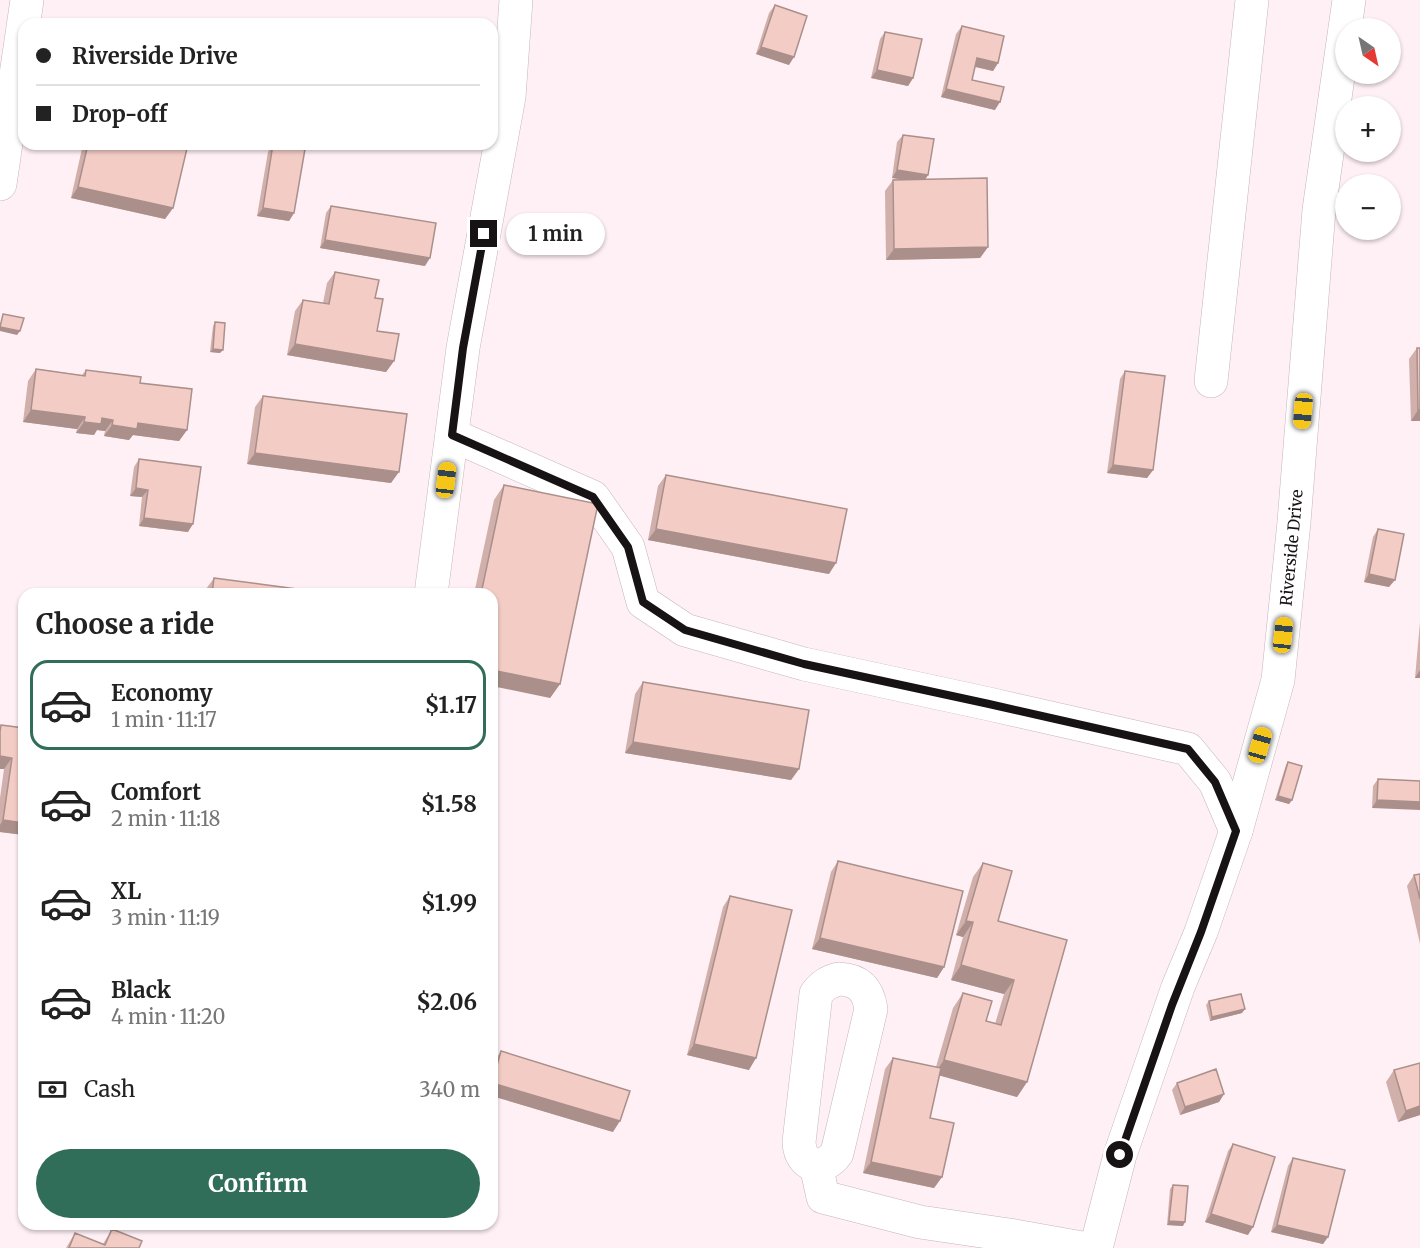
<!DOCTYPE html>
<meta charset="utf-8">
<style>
body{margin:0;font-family:Merriweather,serif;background:#f6f6f6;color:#222;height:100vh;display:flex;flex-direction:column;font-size:22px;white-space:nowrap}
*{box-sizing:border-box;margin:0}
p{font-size:20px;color:#767676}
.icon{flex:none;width:33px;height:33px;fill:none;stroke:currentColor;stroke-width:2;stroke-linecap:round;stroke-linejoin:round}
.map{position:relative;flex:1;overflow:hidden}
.side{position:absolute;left:18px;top:588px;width:480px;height:642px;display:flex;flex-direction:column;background:#fff;border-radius:18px;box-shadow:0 2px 4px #0004}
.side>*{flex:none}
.hud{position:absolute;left:18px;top:18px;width:480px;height:132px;border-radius:18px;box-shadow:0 2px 4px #0004;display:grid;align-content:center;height:132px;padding:0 18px;background:#fff}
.needle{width:39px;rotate:146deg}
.controls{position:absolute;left:1335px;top:18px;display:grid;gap:12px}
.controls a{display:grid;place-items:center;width:66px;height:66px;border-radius:50%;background:#fff;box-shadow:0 2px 4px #0004;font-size:30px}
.end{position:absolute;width:27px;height:27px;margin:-14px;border:8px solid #171214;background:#fff;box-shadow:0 0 0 3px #fff}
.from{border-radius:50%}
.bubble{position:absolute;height:42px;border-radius:21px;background:#fff;box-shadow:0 2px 4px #0004;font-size:20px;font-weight:700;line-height:42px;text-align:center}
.car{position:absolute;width:18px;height:36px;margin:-18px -9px;border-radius:8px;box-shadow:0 0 4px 2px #0007;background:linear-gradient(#f5c518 24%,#345 0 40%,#f5c518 0 76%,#345 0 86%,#f5c518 0)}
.hud b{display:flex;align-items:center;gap:21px;height:57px;font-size:22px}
.hud b+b{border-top:2px solid #e0e0e0}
.hud i{width:15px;height:15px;background:#222}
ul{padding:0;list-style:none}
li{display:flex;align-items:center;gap:18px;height:90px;margin:0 12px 9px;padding:0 6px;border:3px solid transparent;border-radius:18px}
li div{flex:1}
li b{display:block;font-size:22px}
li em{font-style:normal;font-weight:700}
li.current{border-color:#316e59}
li>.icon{width:54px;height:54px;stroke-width:1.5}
h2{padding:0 18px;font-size:27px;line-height:72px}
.pay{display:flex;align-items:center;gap:15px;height:66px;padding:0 18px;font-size:22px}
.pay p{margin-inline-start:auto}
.button{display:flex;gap:12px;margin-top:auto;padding:12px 18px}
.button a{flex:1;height:69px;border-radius:36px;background:#316e59;color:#fff;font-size:24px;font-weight:700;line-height:69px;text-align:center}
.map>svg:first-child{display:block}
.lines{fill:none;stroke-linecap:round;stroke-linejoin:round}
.minor-casing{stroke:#c5b5bb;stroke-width:34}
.minor{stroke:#fff;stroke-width:33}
.wall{fill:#d1afaa}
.shaded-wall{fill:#aa8f8b}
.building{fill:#f3ccc6;stroke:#aa8f8b;stroke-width:1.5}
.route{stroke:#171214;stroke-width:8}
.labels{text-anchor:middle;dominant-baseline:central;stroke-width:6;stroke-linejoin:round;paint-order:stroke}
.street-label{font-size:16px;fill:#171214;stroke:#fef0f5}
</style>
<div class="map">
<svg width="1420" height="1248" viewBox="0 0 1420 1248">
<rect width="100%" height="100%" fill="#fef0f5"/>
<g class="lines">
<defs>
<g id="minor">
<path d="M 0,184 L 27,0"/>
<path d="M 1211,381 L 1252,0"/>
<path d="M 452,435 L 593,497 L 628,547 L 643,602 L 685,630 L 804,664 L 989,704 L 1188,749 L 1215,782 L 1236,831"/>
<path d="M 431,594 L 463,348 L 509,97 L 516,0"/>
<path d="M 839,979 C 859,980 868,989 871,1009 L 837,1153 C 823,1173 800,1167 799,1142 L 816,994 C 823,985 828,982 839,979 Z"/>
<path d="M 816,1165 L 823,1197 L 920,1222 L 1009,1235 L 1082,1248"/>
<path id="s1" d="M 1096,1248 L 1120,1155 L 1159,1042 L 1178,987 L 1201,932 L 1236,831 L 1278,680 L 1294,522 L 1319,210 L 1349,0"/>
</g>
</defs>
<!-- minor casing -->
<use href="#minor" class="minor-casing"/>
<!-- minor -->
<use href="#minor" class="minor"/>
</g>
<!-- wall -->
<path class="wall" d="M 775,5 L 789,65 L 756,54 L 769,13 Z
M 962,26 L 998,63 L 993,71 L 975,67 L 972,80 L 995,110 L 941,97 L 956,34 Z
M 885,32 L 913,78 L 908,86 L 871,78 L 880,39 Z
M 903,135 L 928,175 L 925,179 L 988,247 L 980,258 L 886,260 L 885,191 L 893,180 L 903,179 L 892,178 L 897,142 Z
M 83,144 L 188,144 L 173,208 L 165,219 L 71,198 Z
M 273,144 L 294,213 L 289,221 L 257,216 L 268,152 Z
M 331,206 L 425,266 L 320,248 L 326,213 Z
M 335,272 L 375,298 L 377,331 L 394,361 L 386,372 L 287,355 L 295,311 L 303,300 L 323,303 L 327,283 Z
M 215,322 L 220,353 L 210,352 L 213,326 Z
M 1417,348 L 1420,348 L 1420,421 L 1411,421 L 1409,359 Z
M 36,369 L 82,375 L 86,370 L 140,383 L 187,430 L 179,441 L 133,435 L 129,440 L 104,436 L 105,431 L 97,430 L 94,435 L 76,433 L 77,429 L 23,422 L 28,381 Z
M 1125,371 L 1153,470 L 1147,478 L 1107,473 L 1120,379 Z
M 263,396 L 391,483 L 247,464 L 255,407 Z
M 139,459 L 188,532 L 139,526 L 142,497 L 130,496 L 134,467 Z
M 666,475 L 829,574 L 648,540 L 658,486 Z
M 504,485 L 560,684 L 550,698 L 492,594 L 474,594 L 494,500 Z
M 1378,529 L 1389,587 L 1364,582 L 1373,537 Z
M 214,578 L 319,594 L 206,594 L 206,589 Z
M 1420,622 L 1420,678 L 1415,678 Z
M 643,682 L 799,769 L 791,780 L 625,753 L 635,694 Z
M 1,725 L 24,728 L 24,835 L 0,832 L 0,798 L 4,769 L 0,769 L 0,726 Z
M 1288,762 L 1292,800 L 1289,804 L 1275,800 L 1286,765 Z
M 1378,779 L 1420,781 L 1372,808 L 1373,786 Z
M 838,861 L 944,967 L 937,978 L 812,949 L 831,872 Z
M 983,863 L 998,921 L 1067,940 L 1027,1082 L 1017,1097 L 939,1075 L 930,1118 L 942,1177 L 934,1188 L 863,1173 L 885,1069 L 893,1058 L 936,1067 L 953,1008 L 963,993 L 986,1021 L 995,1024 L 1004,994 L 951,980 L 963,937 L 956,935 L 973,877 Z
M 1420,874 L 1420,944 L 1407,886 L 1414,875 Z
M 730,896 L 749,1070 L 687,1055 L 723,907 Z
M 1209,1001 L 1242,1013 L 1210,1021 L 1206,1005 Z
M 501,1051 L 613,1132 L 492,1096 L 492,1065 Z
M 1394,1070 L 1420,1115 L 1398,1122 L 1386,1082 Z
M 1177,1083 L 1224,1094 L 1219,1102 L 1180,1115 L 1172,1090 Z
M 1233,1144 L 1248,1235 L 1205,1222 L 1228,1151 Z
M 1293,1158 L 1328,1237 L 1323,1244 L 1271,1232 L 1288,1166 Z
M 1173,1185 L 1183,1226 L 1167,1225 L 1170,1189 Z
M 112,1229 L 139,1248 L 66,1248 L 75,1233 L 103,1244 Z"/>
<!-- shaded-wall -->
<path class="shaded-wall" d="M 761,47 L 794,57 L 789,65 L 756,54 Z
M 977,58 L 998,63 L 993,71 L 972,66 Z
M 877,70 L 913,78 L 908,86 L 871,78 Z
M 946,89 L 1000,102 L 995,110 L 941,97 Z
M 340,144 L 361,144 L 359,148 Z
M 897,170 L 928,175 L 923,183 L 892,178 Z
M 78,187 L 173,208 L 165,219 L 71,198 Z
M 263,208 L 294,213 L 289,221 L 257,216 Z
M 325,240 L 430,258 L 425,266 L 320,248 Z
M 988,247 L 980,258 L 886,260 L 894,249 Z
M 0,327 L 20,331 L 17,335 L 0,331 Z
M 295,344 L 394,361 L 386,372 L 287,355 Z
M 213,349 L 223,350 L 220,353 L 210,352 Z
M 31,410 L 85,417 L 77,429 L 23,422 Z
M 1418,410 L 1420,410 L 1420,421 L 1411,421 Z
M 102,418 L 113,420 L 105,431 L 97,430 L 94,435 L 76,433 L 84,422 Z
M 138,423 L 187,430 L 179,441 L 133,435 L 129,440 L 104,436 L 112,425 Z
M 255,453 L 399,472 L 391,483 L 247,464 Z
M 1113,465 L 1153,470 L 1147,478 L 1107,473 Z
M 136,488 L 148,490 L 142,497 L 130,496 Z
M 144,518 L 193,524 L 188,532 L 139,526 Z
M 656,529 L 836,563 L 829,574 L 648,540 Z
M 1369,574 L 1395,580 L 1389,587 L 1364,582 Z
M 492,670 L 560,684 L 550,698 L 492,686 Z
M 1420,670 L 1420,678 L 1415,678 Z
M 633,742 L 799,769 L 791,780 L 625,753 Z
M 0,756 L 12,758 L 4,769 L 0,769 Z
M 1278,796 L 1292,800 L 1289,804 L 1275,800 Z
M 1377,800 L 1420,802 L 1420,810 L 1372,808 Z
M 3,820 L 24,823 L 24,835 L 0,832 L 0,825 Z
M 966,921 L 973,922 L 963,937 L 956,935 Z
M 820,938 L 944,967 L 937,978 L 812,949 Z
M 961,965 L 1014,980 L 1004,994 L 951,980 Z
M 1245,1009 L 1242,1013 L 1210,1021 L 1212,1017 Z
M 694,1044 L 756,1058 L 749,1070 L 687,1055 Z
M 944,1060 L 1027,1082 L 1017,1097 L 934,1074 Z
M 492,1083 L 620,1121 L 613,1132 L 492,1096 Z
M 1224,1094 L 1219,1102 L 1180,1115 L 1185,1107 Z
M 1420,1106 L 1420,1115 L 1398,1122 L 1406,1111 Z
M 871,1162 L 942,1177 L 934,1188 L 863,1173 Z
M 1211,1214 L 1253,1227 L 1248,1235 L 1205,1222 Z
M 1169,1221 L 1185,1222 L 1183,1226 L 1167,1225 Z
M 1277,1225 L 1328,1237 L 1323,1244 L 1271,1232 Z"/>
<!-- building -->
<path class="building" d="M 775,5 L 807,16 L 794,57 L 761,47 Z
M 962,26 L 1004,36 L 998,63 L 977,58 L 972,80 L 1004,87 L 1000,102 L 946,89 Z
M 885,32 L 922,39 L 913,78 L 877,70 Z
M 903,135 L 934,139 L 928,175 L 897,170 Z
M 88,144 L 188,144 L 173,208 L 78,187 Z
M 273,144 L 305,149 L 294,213 L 263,208 Z
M 987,178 L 988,247 L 894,249 L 893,180 Z
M 331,206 L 436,223 L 430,258 L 325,240 Z
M 335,272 L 379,280 L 375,298 L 383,299 L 377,331 L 399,334 L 394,361 L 295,344 L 303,300 L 329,304 Z
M 3,314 L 24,318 L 20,331 L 0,327 Z
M 215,322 L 225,323 L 223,350 L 213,349 Z
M 1417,348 L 1420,348 L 1420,410 L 1418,410 Z
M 36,369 L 85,376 L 86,370 L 141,377 L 140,383 L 192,389 L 187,430 L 138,423 L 137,429 L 112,425 L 113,420 L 102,418 L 101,424 L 84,422 L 85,417 L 31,410 Z
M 1125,371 L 1165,376 L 1153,470 L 1113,465 Z
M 263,396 L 407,414 L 399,472 L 255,453 Z
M 139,459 L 201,467 L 193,524 L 144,518 L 148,490 L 136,488 Z
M 666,475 L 847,509 L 836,563 L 656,529 Z
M 504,485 L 598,504 L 560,684 L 492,670 L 492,594 L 481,594 Z
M 1378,529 L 1404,534 L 1395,580 L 1369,574 Z
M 214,578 L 319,592 L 319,594 L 212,594 Z
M 643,682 L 809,710 L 799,769 L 633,742 Z
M 1,725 L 24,728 L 24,823 L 3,820 L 12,758 L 0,756 L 0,732 Z
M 1288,762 L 1302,766 L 1292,800 L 1278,796 Z
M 1378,779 L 1420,781 L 1420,802 L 1377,800 Z
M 838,861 L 963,891 L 944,967 L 820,938 Z
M 983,863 L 1012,871 L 998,921 L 1067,940 L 1027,1082 L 944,1060 L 963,993 L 992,1001 L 986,1021 L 1001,1025 L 1014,980 L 961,965 L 973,922 L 966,921 Z
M 1420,874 L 1420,899 L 1414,875 Z
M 730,896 L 792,910 L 756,1058 L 694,1044 Z
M 1241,994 L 1245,1009 L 1212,1017 L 1209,1001 Z
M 501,1051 L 630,1091 L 620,1121 L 492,1083 Z
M 893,1058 L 941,1068 L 930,1118 L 954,1123 L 942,1177 L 871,1162 Z
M 1420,1063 L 1420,1106 L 1406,1111 L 1394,1070 Z
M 1216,1069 L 1224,1094 L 1185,1107 L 1177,1083 Z
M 1233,1144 L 1275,1157 L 1253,1227 L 1211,1214 Z
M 1293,1158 L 1345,1170 L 1328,1237 L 1277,1225 Z
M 1173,1185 L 1188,1186 L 1185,1222 L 1169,1221 Z
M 112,1229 L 142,1241 L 139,1248 L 69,1248 L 75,1233 L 105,1245 Z"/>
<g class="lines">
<!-- route -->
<path class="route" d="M 484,234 L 463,348 L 452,435 L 593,497 L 628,547 L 643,602 L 685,630 L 804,664 L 989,704 L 1188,749 L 1215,782 L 1236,831 L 1201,932 L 1172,1005 L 1120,1155"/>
</g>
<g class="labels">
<!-- street labels -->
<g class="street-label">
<text stroke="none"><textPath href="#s1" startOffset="730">Riverside Drive</textPath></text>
</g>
</g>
</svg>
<div class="controls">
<a><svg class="needle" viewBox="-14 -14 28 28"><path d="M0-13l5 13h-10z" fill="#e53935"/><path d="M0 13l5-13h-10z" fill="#767676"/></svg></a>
<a>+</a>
<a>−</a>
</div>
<i class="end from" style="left:1120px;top:1155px"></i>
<i class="end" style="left:484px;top:234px"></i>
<div class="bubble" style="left:506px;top:213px;width:99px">1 min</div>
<i class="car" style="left:1303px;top:411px;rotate:185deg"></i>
<i class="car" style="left:446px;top:480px;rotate:7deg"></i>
<i class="car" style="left:1283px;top:635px;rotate:6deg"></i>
<i class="car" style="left:1260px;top:745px;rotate:16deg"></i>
<div class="hud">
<b><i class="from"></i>Riverside Drive</b>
<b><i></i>Drop-off</b>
</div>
<section class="side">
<h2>Choose a ride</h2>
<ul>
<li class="current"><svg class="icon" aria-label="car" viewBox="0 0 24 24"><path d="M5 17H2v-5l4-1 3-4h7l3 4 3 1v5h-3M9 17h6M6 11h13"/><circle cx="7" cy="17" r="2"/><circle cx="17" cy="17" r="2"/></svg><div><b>Economy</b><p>1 min · 11:17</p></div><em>$1.17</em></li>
<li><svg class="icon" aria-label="car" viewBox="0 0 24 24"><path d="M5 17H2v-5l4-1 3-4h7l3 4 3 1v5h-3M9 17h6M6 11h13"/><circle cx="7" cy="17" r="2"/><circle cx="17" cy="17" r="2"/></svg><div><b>Comfort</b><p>2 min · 11:18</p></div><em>$1.58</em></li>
<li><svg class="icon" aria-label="car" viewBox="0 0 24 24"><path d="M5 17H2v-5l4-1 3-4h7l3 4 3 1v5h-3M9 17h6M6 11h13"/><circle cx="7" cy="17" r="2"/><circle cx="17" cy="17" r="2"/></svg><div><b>XL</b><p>3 min · 11:19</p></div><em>$1.99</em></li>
<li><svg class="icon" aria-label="car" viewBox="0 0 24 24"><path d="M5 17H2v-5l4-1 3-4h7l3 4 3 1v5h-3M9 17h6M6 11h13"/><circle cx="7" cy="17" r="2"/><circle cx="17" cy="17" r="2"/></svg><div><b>Black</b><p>4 min · 11:20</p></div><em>$2.06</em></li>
</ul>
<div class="pay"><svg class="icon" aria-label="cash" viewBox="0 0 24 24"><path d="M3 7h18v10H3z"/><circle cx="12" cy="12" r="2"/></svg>Cash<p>340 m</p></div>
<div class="button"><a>Confirm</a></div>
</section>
</div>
